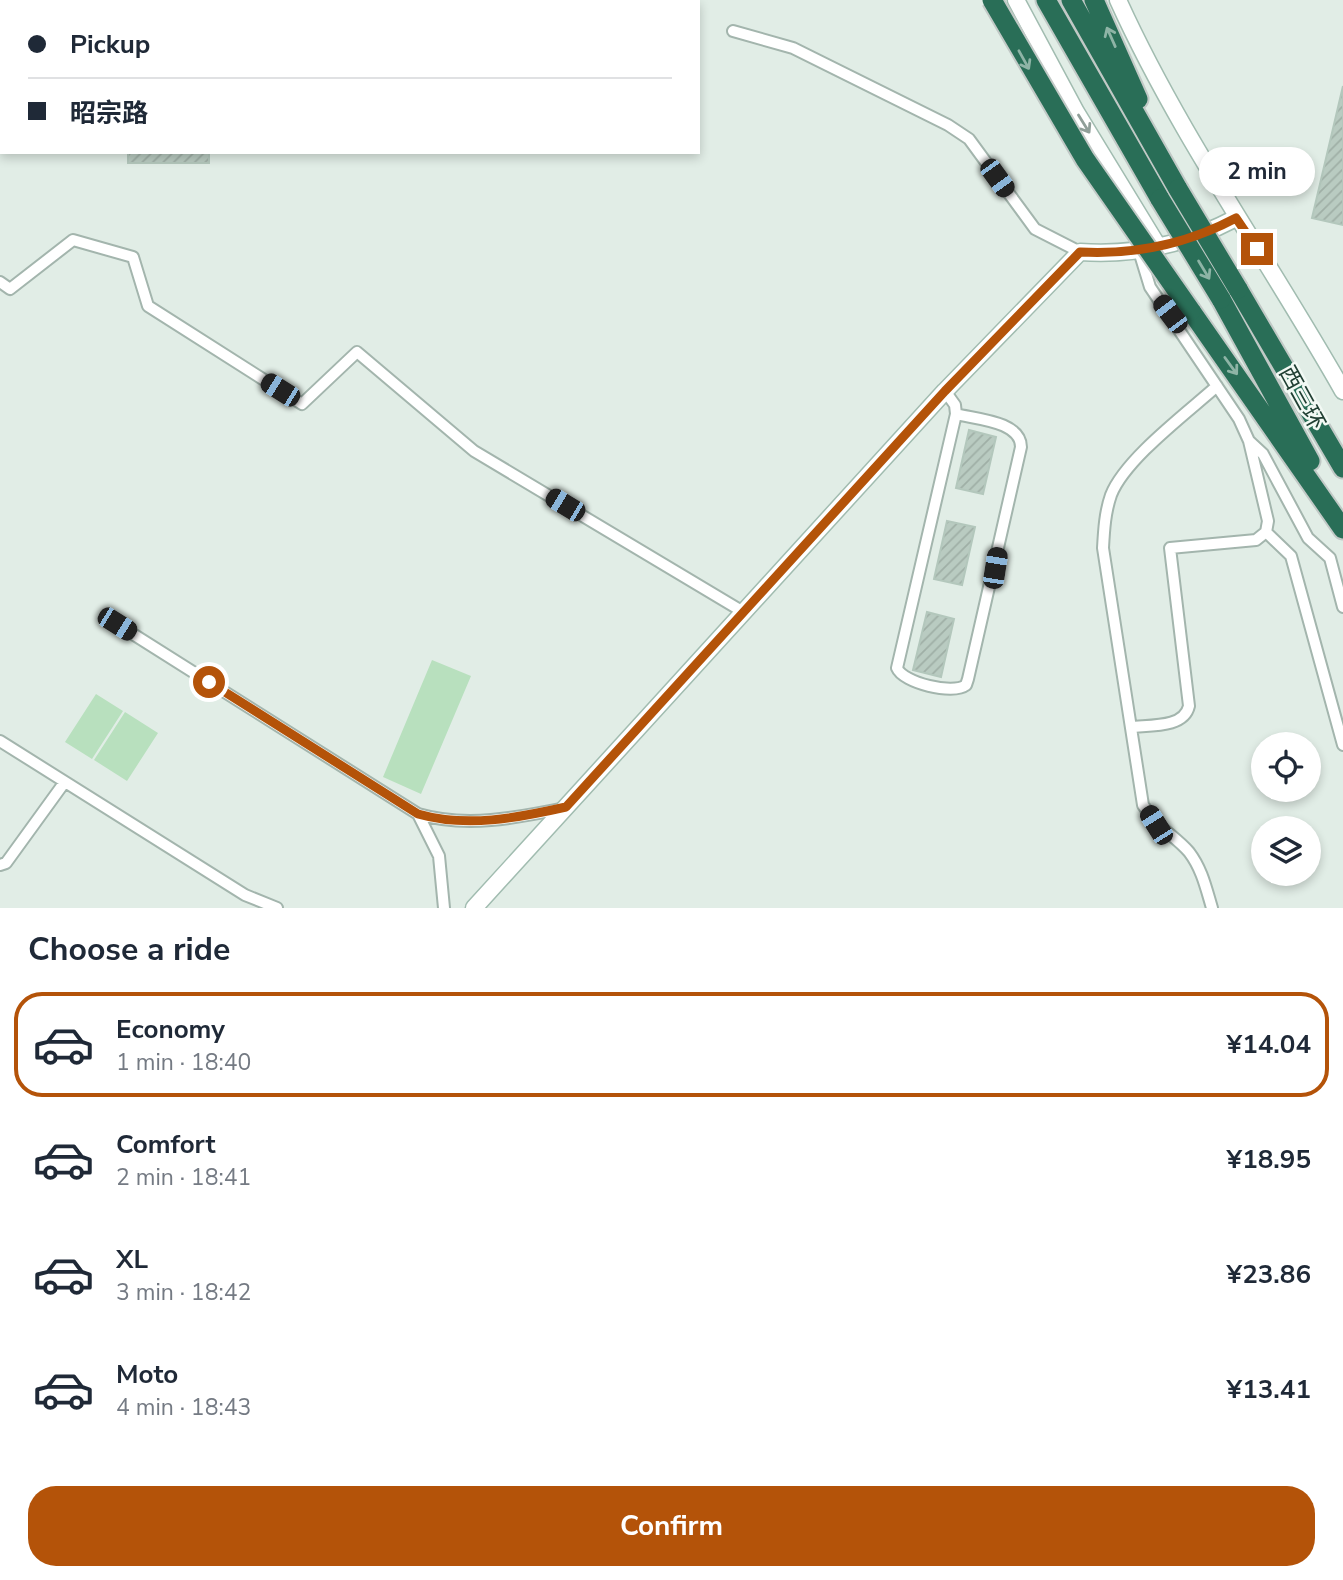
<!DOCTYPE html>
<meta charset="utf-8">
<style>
body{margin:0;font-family:"Nunito Sans","Noto Sans SC",sans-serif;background:#f2f2f3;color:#1f2937;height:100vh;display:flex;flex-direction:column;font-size:26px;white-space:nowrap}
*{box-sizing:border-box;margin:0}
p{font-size:23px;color:#747a83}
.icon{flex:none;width:38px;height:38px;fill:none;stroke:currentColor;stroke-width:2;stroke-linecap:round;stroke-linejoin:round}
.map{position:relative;height:908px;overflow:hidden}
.drawer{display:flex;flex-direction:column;background:#fff;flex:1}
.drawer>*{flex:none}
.hud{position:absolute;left:0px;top:0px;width:700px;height:154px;box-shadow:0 4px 10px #0003;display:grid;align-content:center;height:154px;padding:0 28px;background:#fff}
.controls{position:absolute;left:1251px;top:732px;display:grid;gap:14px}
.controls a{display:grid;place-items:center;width:70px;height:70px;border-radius:50%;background:#fff;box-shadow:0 4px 10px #0003;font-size:35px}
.end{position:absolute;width:32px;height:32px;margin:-16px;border:9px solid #b45309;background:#fff;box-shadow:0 0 0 4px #fff}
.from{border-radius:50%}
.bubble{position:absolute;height:49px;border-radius:24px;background:#fff;box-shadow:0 4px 10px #0003;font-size:23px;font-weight:700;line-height:49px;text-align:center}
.car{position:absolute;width:21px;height:42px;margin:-21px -10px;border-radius:9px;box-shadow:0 0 5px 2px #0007;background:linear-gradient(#222 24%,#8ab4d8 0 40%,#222 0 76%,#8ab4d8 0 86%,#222 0)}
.hud b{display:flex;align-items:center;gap:24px;height:66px;font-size:26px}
.hud b+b{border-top:2px solid #e0e1e3}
.hud i{width:18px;height:18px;background:#1f2937}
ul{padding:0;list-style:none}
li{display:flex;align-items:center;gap:21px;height:105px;margin:0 14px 10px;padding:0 14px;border:4px solid transparent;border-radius:28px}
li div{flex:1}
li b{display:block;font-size:26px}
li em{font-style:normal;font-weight:700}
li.current{border-color:#b45309}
li>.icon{width:63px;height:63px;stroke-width:1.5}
h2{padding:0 28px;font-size:32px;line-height:84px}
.primary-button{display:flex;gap:14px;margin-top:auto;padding:14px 28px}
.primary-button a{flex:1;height:80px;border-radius:28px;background:#b45309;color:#fff;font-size:28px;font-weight:700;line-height:80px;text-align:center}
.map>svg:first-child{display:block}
.garden{fill:#b8e0be}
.building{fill:url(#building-hatch);stroke:#b3c7bc;stroke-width:2}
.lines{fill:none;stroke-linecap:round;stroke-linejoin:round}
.street-casing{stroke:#a3b5ad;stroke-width:14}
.secondary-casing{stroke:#a1bcb0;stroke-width:19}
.highway-casing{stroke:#c1c9c6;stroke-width:23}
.street{stroke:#fff;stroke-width:10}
.secondary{stroke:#fff;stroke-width:16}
.highway{stroke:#296e57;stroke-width:19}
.highway-bridge-casing{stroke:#c1c9c6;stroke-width:23;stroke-linecap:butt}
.highway-bridge{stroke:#296e57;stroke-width:19}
.oneway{stroke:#8eb4a6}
.oneway2{stroke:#909f99}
.route{stroke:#b45309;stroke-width:9}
.labels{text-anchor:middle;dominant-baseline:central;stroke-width:5;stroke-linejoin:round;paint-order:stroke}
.street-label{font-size:23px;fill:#203f33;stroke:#f2f9f4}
</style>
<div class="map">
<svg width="1343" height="908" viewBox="0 0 1343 908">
<defs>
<pattern id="building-hatch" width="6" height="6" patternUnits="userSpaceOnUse" patternTransform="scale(1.75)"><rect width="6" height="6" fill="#b9cbc1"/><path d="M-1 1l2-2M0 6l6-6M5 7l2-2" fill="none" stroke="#9fafa6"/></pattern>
</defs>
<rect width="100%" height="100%" fill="#e1ede6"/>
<!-- garden -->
<path class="garden" d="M 432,660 L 471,676 L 421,794 L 383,777 Z
M 96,694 L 123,711 L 92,759 L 65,742 Z
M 125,712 L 158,733 L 127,781 L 94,760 Z"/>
<!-- building -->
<path class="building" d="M 0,0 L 114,0 L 2,2 L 2,152 L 62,152 L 0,153 Z
M 128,0 L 209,0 L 209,2 L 128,2 Z
M 242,0 L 373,0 L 374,2 L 242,2 Z
M 1343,86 L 1343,225 L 1312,218 Z
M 128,152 L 209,152 L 209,163 L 128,163 Z
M 969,430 L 996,437 L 983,494 L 956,488 Z
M 947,521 L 975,527 L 962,585 L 934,579 Z
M 927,612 L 954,619 L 941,677 L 913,670 Z"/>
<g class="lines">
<defs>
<path id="street" d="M 733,31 L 793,48 L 948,125 L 969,139 L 1035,229 L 1080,252
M 0,282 L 10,289 L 73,240 L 133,257 L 148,306 L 302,404 L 357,352 L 474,451 L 745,613
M 945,391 L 955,405 L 956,414 L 897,668 C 903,683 953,695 966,685 L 968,679 L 1021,447 C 1021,421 975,419 956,414
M 1249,441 L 1263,454 L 1308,538 L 1330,558 L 1343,607
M 1266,532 L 1291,556 L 1343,745
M 117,624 L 418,814
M 1131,727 C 1151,725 1184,728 1189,706 L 1170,548 L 1256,540 L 1266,532 L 1268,521 L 1249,441 L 1239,419 L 1150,287 L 1139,251
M 0,741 L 245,895 L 277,908
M 0,865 L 6,863 L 64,783
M 444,908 L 439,856 L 418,814 C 466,828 516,818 565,808
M 1212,908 C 1206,888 1202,869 1189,852 C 1173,834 1158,829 1143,805 L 1103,548 C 1104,530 1105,512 1111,495 C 1125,459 1187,413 1217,386"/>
<path id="secondary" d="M 1016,0 L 1076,112 L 1159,248
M 1118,0 C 1180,137 1269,260 1343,391
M 474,908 L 945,391 L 1080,252 C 1135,256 1187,244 1236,218"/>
<path id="highway" d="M 1046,0 L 1160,199
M 1071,0 L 1178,189
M 1094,0 L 1138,99
M 1238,289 L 1343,468
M 1221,299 L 1310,461
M 1191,311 L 1343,529"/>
</defs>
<!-- street casing -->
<use href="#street" class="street-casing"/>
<!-- secondary casing -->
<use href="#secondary" class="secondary-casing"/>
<!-- highway casing -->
<use href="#highway" class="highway-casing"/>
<!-- street -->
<use href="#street" class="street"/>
<!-- secondary -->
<use href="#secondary" class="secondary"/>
<!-- highway -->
<use href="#highway" class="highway"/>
<defs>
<path id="highway-bridge" d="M 992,0 L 1085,159 L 1191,311
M 1178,189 L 1238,289
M 1160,199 L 1221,299"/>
</defs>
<!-- highway-bridge casing -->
<use href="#highway-bridge" class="highway-bridge-casing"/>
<!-- highway-bridge -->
<use href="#highway-bridge" class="highway-bridge"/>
</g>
<!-- one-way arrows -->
<defs><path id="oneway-shaft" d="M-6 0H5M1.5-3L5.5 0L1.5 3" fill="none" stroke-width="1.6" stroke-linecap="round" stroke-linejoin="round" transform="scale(1.75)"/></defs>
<g class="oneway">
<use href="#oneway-shaft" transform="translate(1111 37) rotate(-114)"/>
<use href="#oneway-shaft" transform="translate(1024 60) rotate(61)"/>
<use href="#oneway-shaft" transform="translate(1204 270) rotate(59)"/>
<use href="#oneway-shaft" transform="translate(1231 366) rotate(54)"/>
</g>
<use class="oneway2" href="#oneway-shaft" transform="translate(1084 124) rotate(58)"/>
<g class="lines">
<!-- route -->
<path class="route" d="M 209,682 L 418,814 C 467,828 517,818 566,807 L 945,391 L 1080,252 C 1135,255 1187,244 1236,218 L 1257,249"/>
</g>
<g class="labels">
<!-- street labels -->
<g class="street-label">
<text transform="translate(1302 398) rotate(61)">西三环</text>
</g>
</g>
</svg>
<div class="controls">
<a><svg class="icon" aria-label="locate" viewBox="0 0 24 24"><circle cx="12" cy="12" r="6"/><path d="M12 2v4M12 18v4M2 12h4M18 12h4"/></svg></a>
<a><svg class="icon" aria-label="layers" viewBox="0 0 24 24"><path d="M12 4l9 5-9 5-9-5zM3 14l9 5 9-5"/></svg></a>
</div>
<i class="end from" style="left:209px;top:682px"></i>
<i class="end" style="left:1257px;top:249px"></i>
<div class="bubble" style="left:1199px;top:147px;width:116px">2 min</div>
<i class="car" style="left:997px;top:178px;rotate:144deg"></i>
<i class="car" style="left:1170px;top:314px;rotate:323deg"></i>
<i class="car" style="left:280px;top:390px;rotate:302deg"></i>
<i class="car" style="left:565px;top:505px;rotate:301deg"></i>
<i class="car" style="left:995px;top:568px;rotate:9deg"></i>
<i class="car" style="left:117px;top:624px;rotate:122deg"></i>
<i class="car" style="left:1156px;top:825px;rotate:328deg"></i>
<div class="hud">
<b><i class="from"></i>Pickup</b>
<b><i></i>昭宗路</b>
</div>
</div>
<section class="drawer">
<h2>Choose a ride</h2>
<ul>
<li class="current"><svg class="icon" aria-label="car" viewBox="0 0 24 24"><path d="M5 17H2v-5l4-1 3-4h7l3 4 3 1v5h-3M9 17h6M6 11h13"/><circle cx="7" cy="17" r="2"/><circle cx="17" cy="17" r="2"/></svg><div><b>Economy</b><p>1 min · 18:40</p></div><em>¥14.04</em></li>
<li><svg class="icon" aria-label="car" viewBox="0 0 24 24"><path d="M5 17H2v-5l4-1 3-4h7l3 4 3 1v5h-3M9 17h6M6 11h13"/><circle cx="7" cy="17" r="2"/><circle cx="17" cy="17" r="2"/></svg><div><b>Comfort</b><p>2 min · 18:41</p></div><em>¥18.95</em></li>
<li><svg class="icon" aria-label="car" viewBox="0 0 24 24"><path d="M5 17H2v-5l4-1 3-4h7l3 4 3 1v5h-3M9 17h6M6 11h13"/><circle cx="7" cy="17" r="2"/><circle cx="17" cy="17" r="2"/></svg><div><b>XL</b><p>3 min · 18:42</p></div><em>¥23.86</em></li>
<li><svg class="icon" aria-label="car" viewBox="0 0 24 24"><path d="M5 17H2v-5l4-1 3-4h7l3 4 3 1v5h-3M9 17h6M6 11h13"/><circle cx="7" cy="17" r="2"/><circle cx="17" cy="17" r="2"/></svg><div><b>Moto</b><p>4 min · 18:43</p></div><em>¥13.41</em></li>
</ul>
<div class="primary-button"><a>Confirm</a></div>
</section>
